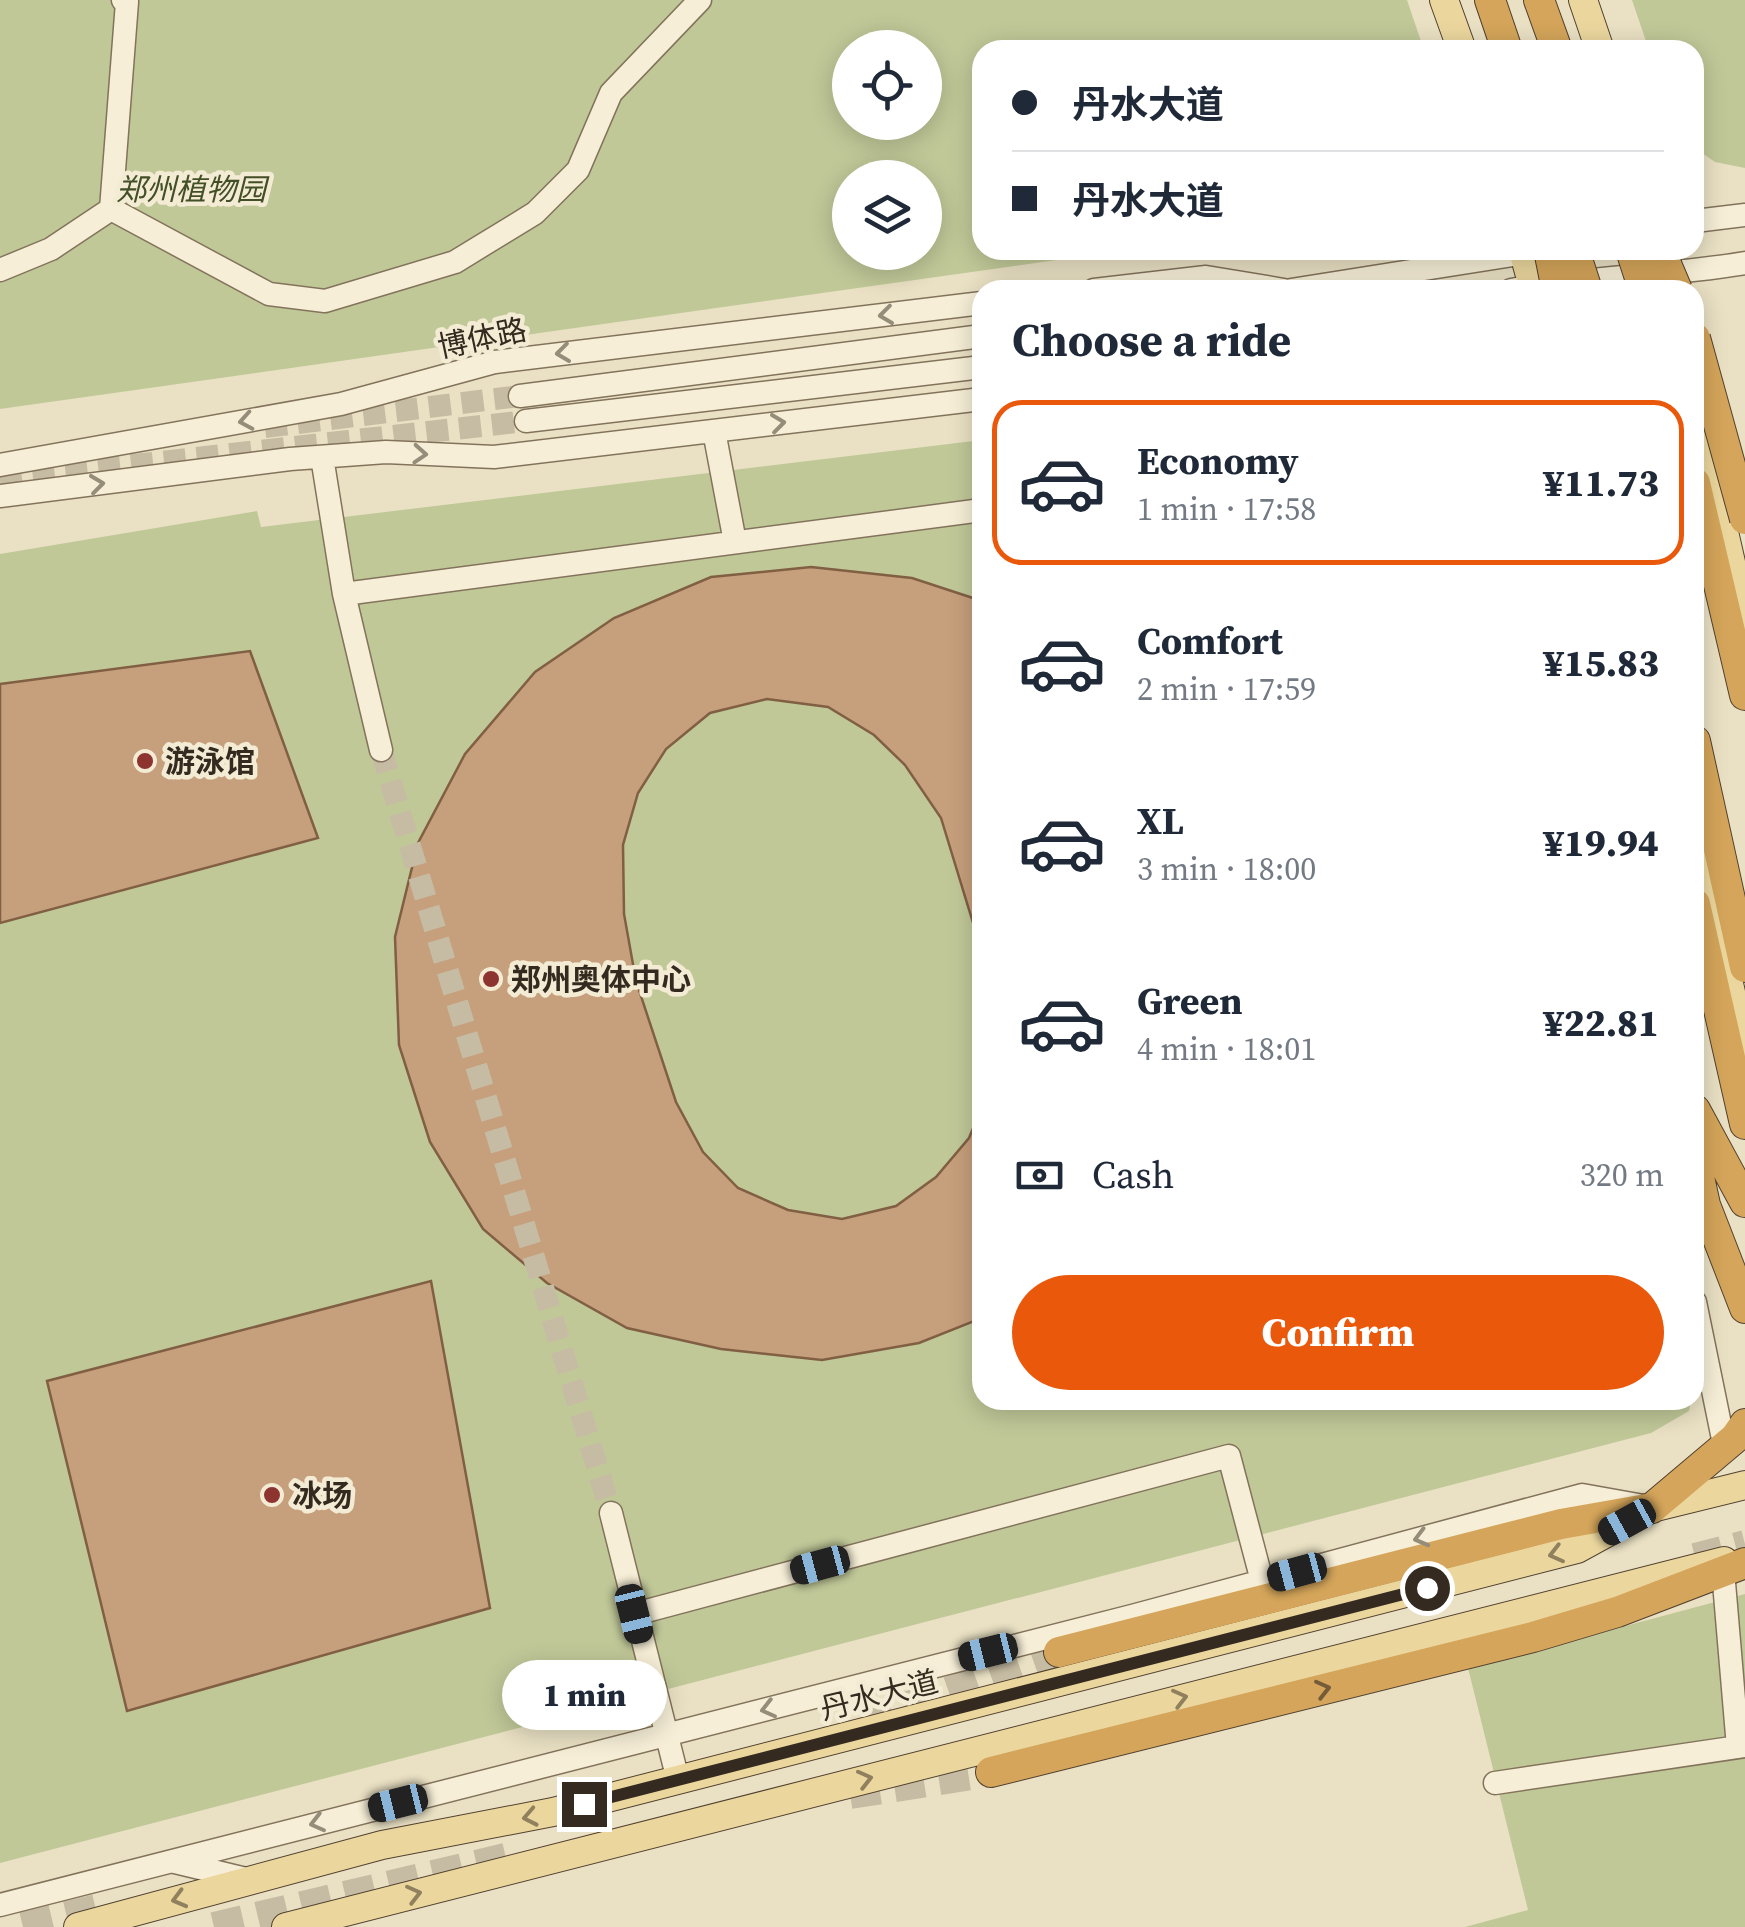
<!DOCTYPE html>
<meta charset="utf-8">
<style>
body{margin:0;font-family:"Source Serif 4","Noto Sans SC",serif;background:#f2f2f3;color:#1f2937;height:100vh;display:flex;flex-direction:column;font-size:38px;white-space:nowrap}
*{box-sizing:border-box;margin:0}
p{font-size:32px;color:#747a83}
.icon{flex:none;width:55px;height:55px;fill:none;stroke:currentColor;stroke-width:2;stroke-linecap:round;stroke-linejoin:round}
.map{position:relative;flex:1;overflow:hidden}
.details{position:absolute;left:972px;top:280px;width:732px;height:1130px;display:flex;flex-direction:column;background:#fff;border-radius:30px;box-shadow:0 5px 25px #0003}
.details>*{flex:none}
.banner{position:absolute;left:972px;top:40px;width:732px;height:220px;border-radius:30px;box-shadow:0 5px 25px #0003;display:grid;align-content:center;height:220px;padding:0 40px;background:#fff}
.buttons{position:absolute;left:832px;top:30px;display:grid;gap:20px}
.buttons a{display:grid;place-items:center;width:110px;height:110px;border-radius:50%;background:#fff;box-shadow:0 5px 25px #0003;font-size:50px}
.end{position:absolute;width:45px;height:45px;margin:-22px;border:12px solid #352a1f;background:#fff;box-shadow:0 0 0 5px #fff}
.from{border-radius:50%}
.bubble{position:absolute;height:70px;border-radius:35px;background:#fff;box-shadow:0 5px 25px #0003;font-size:32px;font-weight:800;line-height:70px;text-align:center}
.car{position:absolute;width:30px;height:60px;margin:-30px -15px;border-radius:12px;box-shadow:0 0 8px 2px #0007;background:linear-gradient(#222 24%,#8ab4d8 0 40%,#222 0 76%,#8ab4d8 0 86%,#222 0)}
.banner b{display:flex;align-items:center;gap:35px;height:95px;font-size:38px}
.banner b+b{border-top:2px solid #e0e1e3}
.banner i{width:25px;height:25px;background:#1f2937}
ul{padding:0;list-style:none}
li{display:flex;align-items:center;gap:30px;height:165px;margin:0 20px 15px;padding:0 20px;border:5px solid transparent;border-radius:30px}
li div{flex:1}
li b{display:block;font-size:38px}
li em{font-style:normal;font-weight:800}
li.on{border-color:#ea580c}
li>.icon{width:90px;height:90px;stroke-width:1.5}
h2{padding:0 40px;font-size:45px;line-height:120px}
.pay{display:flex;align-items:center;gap:25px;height:110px;padding:0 40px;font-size:38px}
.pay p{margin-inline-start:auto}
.action{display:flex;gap:20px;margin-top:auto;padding:20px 40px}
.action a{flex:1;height:115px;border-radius:60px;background:#ea580c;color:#fff;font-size:40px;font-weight:800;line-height:115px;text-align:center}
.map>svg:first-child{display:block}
.green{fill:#c0c898;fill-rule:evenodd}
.building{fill:#c69f7c;stroke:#815f43;stroke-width:2.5}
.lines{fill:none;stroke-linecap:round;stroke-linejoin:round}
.minor-tunnel{stroke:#c6bca3;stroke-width:22;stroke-dasharray:22 11;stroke-linecap:butt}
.major-tunnel{stroke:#c6bca3;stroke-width:28;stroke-dasharray:28 14;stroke-linecap:butt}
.highway-tunnel{stroke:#c6bca3;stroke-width:30;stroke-dasharray:30 15;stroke-linecap:butt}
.minor-casing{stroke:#83735c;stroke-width:25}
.major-casing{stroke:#524130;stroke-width:30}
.highway-casing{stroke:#524130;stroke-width:32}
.minor{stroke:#f6eed6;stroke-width:22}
.major{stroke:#ebd79e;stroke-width:28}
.highway{stroke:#d4a55a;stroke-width:30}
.highway-bridge-casing{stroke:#524130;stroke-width:32;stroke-linecap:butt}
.highway-bridge{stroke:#d4a55a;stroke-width:30}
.oneway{stroke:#968c7a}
.oneway2{stroke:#90805e}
.oneway3{stroke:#755b37}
.route{stroke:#352a1f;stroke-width:12}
.poi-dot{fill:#8e3430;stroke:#f3ebd3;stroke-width:4}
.labels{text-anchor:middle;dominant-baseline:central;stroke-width:9;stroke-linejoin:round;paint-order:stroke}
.park-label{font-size:30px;font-style:italic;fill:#434f27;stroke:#f3ebd3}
.street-label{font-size:30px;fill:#352a1f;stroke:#f3ebd3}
.poi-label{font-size:30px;font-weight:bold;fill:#352a1f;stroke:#f3ebd3;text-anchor:start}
</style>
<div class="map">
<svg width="1745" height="1927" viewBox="0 0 1745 1927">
<rect width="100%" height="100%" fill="#eae1c4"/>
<!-- green -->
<path class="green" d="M 0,0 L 1407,0 L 1424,50 L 982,50 L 982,250 L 1128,250 L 0,409 ZM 850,48 L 925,48 L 925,122 L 850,122 ZM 850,178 L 925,178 L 925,252 L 850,252 Z
M 1632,0 L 1745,0 L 1745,168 L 1715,162 L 1695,148 L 1695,50 L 1649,50 Z
M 982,440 L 982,1400 L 1691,1400 L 1689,1411 L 1651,1433 L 0,1863 L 0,554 L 257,511 L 261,527 Z
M 1745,1594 L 1745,1927 L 1465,1927 L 1528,1910 L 1468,1668 Z"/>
<!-- building -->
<path class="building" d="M 811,567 L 912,578 L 982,601 L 982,939 L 978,939 L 941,818 L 905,765 L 874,735 L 828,707 L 767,699 L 710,713 L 666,749 L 638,793 L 623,845 L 624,914 L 636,981 L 676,1102 L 703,1152 L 738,1188 L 788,1210 L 842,1219 L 896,1206 L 936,1177 L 969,1138 L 982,1107 L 982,1318 L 919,1343 L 822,1360 L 721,1349 L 627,1328 L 547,1283 L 483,1229 L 430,1142 L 399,1045 L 395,937 L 418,843 L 465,754 L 535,672 L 614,618 L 711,577 Z
M 250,651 L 318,838 L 0,923 L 0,684 Z
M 431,1281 L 490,1608 L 127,1711 L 47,1381 Z"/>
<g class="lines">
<!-- minor-tunnel -->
<path class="minor-tunnel" d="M 265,427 L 520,396
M 0,480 L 526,421
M 381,750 L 611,1513"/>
<!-- major-tunnel -->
<path class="major-tunnel" d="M 1695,1557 L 1745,1544"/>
<!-- highway-tunnel -->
<path class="highway-tunnel" d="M 864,1722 L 1059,1652
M 850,1794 L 991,1772
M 23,1927 L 109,1906
M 214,1927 L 510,1857"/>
<defs>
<path id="minor" d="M 123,0 L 127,2 L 111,209 L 269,294 L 325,301 L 455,262 L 535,213 L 578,170 L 611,93 L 700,0
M 1695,221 L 1745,215
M 0,270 L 51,249 L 111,209
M 1094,290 L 1206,277 L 1284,290
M 1291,290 L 1538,251
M 1511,290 C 1589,277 1667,276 1745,263
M 520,396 L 982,336
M 526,421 L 982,367
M 714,431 L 735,542
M 322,457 L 344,594 L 982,510
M 0,465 L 341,404 L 495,362 L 982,303
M 0,496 L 290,459 L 386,452 L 494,457 L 982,399
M 344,594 L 381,750
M 1695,1302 L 1724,1444
M 611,1513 L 678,1780
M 1723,1571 L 1738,1747
M 635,1614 L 1229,1456 L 1262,1581
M 1495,1783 L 1745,1746
M 175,1862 L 250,1880
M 0,1905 L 1132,1616 L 1582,1495 L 1638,1505"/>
<path id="major" d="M 1444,0 L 1462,50
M 1583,0 L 1600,50
M 1523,250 L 1534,290
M 1695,405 L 1745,624
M 1695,835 L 1745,1054
M 78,1927 L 382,1845 L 553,1812 L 1577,1549 L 1652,1508 L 1745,1485
M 286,1927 L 1724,1561"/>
<path id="highway" d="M 1490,0 L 1507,50
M 1539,0 L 1557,50
M 1695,483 L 1745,695
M 1695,741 L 1745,967
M 1695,904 L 1745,1124
M 1695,1110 L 1745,1202
M 1695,1159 L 1705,1205 L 1745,1308
M 1059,1652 L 1561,1524 L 1652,1508 L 1735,1438 L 1745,1424
M 991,1772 L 1533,1637 L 1617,1612 L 1745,1563"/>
</defs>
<!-- minor casing -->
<use href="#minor" class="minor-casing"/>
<!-- major casing -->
<use href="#major" class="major-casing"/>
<!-- highway casing -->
<use href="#highway" class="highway-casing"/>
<!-- minor -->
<use href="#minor" class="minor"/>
<!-- major -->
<use href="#major" class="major"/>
<!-- highway -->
<use href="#highway" class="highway"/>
<defs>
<path id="highway-bridge" d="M 1549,250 L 1557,290
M 1574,250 L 1587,290
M 1631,250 L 1644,290
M 1660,250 L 1677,290
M 1695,338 L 1745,519"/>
</defs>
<!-- highway-bridge casing -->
<use href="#highway-bridge" class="highway-bridge-casing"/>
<!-- highway-bridge -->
<use href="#highway-bridge" class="highway-bridge"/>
</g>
<!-- one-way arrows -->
<defs><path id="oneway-chevron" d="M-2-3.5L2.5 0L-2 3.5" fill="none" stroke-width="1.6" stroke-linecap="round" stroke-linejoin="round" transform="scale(2.5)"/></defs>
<g class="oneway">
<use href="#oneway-chevron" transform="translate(886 315) rotate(173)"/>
<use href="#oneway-chevron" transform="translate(563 353) rotate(173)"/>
<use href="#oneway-chevron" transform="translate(246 421) rotate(170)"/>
<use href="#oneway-chevron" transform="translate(778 423) rotate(-7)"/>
<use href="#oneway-chevron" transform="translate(420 454) rotate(4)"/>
<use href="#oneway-chevron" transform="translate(97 484) rotate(-7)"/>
<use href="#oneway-chevron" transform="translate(1421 1538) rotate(165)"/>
<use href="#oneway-chevron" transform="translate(768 1709) rotate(166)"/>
<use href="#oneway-chevron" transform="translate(317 1823) rotate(166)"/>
</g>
<g class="oneway2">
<use href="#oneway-chevron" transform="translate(1556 1554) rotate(166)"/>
<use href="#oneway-chevron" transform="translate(1180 1698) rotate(-14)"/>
<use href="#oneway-chevron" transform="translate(865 1779) rotate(-14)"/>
<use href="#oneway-chevron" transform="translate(530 1817) rotate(169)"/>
<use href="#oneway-chevron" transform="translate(414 1894) rotate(-14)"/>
<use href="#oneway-chevron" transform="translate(179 1899) rotate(165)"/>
</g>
<use class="oneway3" href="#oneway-chevron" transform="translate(1323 1689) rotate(-14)"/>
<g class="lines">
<!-- route -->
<path class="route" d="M 584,1804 L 1427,1588"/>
</g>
<!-- markers -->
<g class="poi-dot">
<circle cx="145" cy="761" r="10"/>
<circle cx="491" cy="979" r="10"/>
<circle cx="272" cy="1495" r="10"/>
</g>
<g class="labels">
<!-- park labels -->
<g class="park-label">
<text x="191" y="189">郑州植物园</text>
</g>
<!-- street labels -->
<g class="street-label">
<text transform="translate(482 338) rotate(-12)">博体路</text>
<text transform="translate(879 1695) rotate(-14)">丹水大道</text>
</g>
<!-- poi labels -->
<g class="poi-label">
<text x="165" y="761">游泳馆</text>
<text x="511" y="979">郑州奥体中心</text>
<text x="292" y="1495">冰场</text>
</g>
</g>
</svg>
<div class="buttons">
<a><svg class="icon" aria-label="locate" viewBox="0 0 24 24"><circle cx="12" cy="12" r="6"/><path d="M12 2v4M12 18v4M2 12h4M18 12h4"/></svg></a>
<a><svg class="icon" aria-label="layers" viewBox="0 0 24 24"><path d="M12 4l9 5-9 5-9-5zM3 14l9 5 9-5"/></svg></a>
</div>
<i class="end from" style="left:1427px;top:1588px"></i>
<i class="end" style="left:584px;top:1804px"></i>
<div class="bubble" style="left:502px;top:1660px;width:165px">1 min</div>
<i class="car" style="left:1627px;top:1522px;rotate:241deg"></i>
<i class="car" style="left:820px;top:1565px;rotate:255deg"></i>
<i class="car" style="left:1297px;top:1572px;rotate:255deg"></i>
<i class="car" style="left:634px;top:1614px;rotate:166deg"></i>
<i class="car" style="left:988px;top:1652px;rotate:256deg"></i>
<i class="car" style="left:398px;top:1803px;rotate:256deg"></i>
<div class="banner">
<b><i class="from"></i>丹水大道</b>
<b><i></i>丹水大道</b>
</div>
<section class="details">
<h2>Choose a ride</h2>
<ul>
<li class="on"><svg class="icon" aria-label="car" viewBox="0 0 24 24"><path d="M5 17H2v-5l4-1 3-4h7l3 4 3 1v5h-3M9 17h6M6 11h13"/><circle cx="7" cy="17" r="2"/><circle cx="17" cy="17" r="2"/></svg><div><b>Economy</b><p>1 min · 17:58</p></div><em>¥11.73</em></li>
<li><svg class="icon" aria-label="car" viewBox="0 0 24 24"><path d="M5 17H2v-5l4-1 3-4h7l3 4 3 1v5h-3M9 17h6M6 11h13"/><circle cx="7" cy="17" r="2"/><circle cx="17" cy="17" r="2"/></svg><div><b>Comfort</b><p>2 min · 17:59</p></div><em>¥15.83</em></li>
<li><svg class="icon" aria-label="car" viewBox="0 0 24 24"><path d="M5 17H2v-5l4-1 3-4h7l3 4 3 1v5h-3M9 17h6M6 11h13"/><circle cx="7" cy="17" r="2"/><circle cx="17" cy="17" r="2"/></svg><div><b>XL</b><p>3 min · 18:00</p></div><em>¥19.94</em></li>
<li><svg class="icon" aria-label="car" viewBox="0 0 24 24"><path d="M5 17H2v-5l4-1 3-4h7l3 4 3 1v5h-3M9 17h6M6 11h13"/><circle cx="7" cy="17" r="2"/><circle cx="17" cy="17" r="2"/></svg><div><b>Green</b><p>4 min · 18:01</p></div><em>¥22.81</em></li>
</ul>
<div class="pay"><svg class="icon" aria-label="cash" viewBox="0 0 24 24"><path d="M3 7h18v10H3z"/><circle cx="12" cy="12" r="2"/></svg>Cash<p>320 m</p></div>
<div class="action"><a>Confirm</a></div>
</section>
</div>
